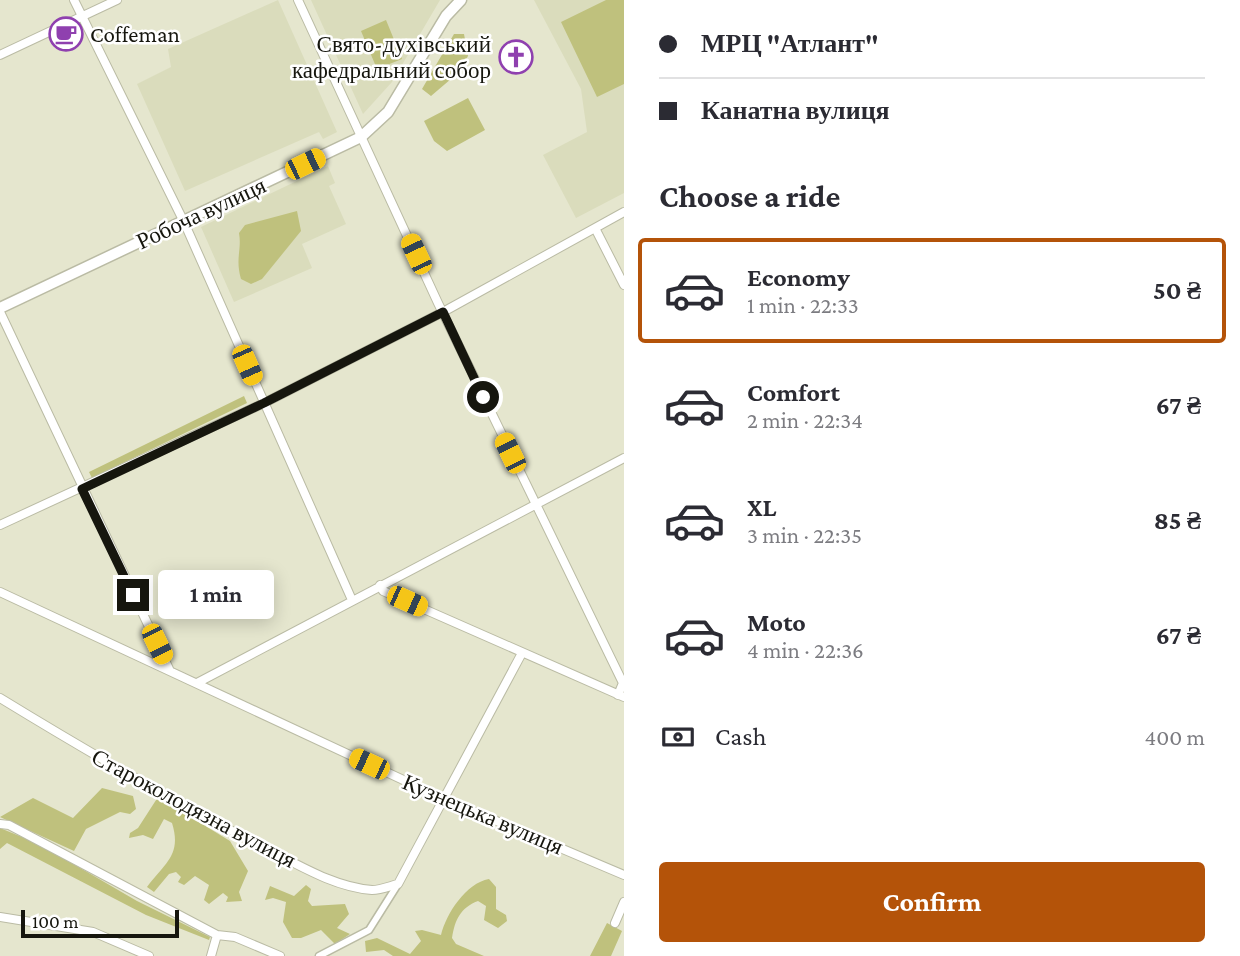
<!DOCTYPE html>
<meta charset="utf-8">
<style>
body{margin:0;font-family:"Crimson Pro",serif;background:#f2f2f3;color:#2b2b33;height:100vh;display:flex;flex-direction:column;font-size:26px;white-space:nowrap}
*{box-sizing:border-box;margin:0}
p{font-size:23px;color:#7c7c81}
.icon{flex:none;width:38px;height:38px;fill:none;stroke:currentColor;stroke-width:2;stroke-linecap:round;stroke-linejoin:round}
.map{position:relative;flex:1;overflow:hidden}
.side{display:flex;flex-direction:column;background:#fff;width:616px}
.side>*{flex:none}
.top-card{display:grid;align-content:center;height:154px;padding:0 35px;background:#fff}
.scale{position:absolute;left:21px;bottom:18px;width:158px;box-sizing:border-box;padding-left:7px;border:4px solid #16160e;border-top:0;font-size:19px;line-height:24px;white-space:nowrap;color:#16160e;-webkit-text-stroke:5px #fff;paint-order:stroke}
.end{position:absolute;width:32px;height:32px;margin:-16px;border:9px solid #16160e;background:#fff;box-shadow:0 0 0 4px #fff}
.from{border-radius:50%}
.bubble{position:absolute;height:49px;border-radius:7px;background:#fff;box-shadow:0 4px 18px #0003;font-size:23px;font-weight:700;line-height:49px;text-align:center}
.car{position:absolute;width:21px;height:42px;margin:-21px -10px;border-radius:9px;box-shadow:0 0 5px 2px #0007;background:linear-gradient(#f5c518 24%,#345 0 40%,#f5c518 0 76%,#345 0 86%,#f5c518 0)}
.top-card b{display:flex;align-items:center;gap:24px;height:66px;font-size:26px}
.top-card b+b{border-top:2px solid #e1e1e2}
.top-card i{width:18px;height:18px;background:#2b2b33}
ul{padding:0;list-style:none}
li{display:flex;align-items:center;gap:21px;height:105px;margin:0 14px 10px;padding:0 21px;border:4px solid transparent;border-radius:7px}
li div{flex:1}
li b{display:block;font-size:26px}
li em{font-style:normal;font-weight:700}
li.selected{border-color:#b45309}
li>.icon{width:63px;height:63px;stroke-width:1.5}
h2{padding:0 35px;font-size:32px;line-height:84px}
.pay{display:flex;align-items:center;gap:18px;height:77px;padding:0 35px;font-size:26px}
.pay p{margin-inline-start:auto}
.cta{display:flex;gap:14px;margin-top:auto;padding:14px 35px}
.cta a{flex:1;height:80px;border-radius:7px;background:#b45309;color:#fff;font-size:28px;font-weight:700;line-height:80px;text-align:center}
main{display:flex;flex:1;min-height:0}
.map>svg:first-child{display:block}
.built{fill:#dadcbc}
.green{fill:#bfc17d}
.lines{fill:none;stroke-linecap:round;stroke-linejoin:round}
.pedestrian-casing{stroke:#babba4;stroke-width:9}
.minor-casing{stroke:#babba4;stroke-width:10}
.tertiary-casing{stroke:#babba4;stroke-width:13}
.pedestrian{stroke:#fff;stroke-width:6}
.minor{stroke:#fff;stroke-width:8}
.tertiary{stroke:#fff;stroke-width:10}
.route{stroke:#16160e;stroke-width:9}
.labels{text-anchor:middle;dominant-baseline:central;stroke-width:5;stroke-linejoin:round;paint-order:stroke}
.poi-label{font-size:23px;fill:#16160e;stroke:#fff;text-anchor:start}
.street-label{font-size:23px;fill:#16160e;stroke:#fff}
</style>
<main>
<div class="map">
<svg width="624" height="956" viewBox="0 0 624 956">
<rect width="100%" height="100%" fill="#e5e6ce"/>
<!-- built -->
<path class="built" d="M 278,0 L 337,132 L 323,139 L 319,132 L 185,191 L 137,84 L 171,67 L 168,49 Z
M 311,0 L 440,0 L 392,82 L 363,114 Z
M 534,0 L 624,0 L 624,193 L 576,218 L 543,155 L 587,132 L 581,89 Z
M 328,166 L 335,183 L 329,186 L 346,224 L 302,244 L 312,268 L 234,302 L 201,227 Z"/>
<!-- green -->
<path class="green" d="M 606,0 L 624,0 L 624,84 L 597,97 L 561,22 Z
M 386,20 L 402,59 L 377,69 L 361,31 Z
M 454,34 L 464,34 L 468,56 L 458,73 L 431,96 L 422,89 Z
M 468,98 L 485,130 L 447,151 L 434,141 L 424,121 Z
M 297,211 L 301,231 L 262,279 L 251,284 L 241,279 C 235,258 242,250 239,233 L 245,225 Z
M 244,396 L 247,403 L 92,478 L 89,472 Z
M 102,788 L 133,796 L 136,809 L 130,814 L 120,812 L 86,829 L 74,851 L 0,817 L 33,798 L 73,818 Z
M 158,797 L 230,841 L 248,871 L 239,892 L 242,901 L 226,902 L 228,897 L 223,893 L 209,904 L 204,900 L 209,885 L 195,876 L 184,885 L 178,882 L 181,877 L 176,872 L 169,874 L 154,892 L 147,887 C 165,863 182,855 172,823 L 164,819 L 153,839 L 143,835 L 129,838 L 130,833 L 138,828 Z
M 0,828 L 39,844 L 137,901 L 210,937 L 209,940 L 146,915 L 7,843 L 0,849 Z
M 489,879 L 496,887 L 496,909 L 506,915 L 507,921 L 498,928 L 484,920 L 486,906 L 478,901 C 460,908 455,920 452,938 L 456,944 L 484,956 L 393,956 L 384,950 L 366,952 L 365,941 L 377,938 L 410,954 L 421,941 L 415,931 L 422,930 L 441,935 C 446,914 466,883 489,879 Z
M 306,885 L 311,889 L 308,901 L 312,906 L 345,904 L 349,914 L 337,928 L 350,934 L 335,944 L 321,930 L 301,938 L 292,938 L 283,922 L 286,902 L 273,898 L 265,900 L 270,886 L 294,896 Z
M 607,923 L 622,931 L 611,956 L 590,956 Z"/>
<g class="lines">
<defs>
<path id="pedestrian" d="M 319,956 L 369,930 L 398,884"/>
<path id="minor" d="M 74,0 L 184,222 L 352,600
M 298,0 L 438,303 L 623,683 L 618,695
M 0,55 L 117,0
M 595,228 L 624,285
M 0,312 L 169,669
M 0,525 L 264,403 L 443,312 L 624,212
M 380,585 L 383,591 L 624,697
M 0,592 L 442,798 L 624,875
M 197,683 L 624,458
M 0,698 C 85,750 171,800 259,845 C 294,862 332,887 372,890 C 381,890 390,886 398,884 L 522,653
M 0,824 L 9,825 L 217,935 L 235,937 L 280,956
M 0,917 L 93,932 L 149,956
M 615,923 L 624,902
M 211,956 L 217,935"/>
<path id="tertiary" d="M 0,308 L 361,137 L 388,112 L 446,16 L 461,0"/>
</defs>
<!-- pedestrian casing -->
<use href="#pedestrian" class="pedestrian-casing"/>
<!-- minor casing -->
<use href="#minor" class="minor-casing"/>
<!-- tertiary casing -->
<use href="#tertiary" class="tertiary-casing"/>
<!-- pedestrian -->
<use href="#pedestrian" class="pedestrian"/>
<!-- minor -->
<use href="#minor" class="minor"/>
<!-- tertiary -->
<use href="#tertiary" class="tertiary"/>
</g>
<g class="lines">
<!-- route -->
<path class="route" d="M 133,595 L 82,489 L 264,403 L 443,312 L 483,397"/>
</g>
<!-- icons -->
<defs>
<symbol id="cafe-ring" viewBox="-11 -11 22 22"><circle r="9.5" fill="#fff" stroke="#8f40af" stroke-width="1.5"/><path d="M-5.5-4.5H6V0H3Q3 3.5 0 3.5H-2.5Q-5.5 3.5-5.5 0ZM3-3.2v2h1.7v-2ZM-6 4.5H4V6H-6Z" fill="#8f40af"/></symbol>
<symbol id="church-ring" viewBox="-11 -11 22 22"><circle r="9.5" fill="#fff" stroke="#8f40af" stroke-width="1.5"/><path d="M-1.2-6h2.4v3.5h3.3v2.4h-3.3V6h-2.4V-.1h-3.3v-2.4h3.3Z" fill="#8f40af"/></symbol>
</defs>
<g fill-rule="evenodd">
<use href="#cafe-ring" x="47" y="15" width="38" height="38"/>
<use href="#church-ring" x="497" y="38" width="38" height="38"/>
</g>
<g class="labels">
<!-- poi labels -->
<g class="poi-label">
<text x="90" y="34">Coffeman</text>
<text x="491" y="44" text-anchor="end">Свято-духівський<tspan x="491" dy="26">кафедральний собор</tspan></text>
</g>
<!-- street labels -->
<g class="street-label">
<text transform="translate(201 213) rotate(-25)">Робоча вулиця</text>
<text transform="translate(194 808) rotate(28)">Староколодязна вулиця</text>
<text transform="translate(483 814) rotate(23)">Кузнецька вулиця</text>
</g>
</g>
</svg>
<div class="scale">100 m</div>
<i class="end from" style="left:483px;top:397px"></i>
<i class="end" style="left:133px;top:595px"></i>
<div class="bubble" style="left:158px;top:570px;width:116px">1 min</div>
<i class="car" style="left:305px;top:164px;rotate:64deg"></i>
<i class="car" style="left:416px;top:254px;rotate:335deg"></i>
<i class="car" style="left:247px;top:365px;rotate:156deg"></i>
<i class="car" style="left:510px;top:453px;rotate:334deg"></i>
<i class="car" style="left:407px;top:601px;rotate:114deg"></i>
<i class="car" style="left:157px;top:644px;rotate:154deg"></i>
<i class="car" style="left:369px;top:764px;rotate:295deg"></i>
</div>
<section class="side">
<div class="top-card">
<b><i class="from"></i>МРЦ &quot;Атлант&quot;</b>
<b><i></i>Канатна вулиця</b>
</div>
<h2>Choose a ride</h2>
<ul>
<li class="selected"><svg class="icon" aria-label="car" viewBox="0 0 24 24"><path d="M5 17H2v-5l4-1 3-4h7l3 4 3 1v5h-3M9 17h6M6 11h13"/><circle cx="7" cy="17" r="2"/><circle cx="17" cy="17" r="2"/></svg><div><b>Economy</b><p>1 min · 22:33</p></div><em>50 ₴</em></li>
<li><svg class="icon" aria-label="car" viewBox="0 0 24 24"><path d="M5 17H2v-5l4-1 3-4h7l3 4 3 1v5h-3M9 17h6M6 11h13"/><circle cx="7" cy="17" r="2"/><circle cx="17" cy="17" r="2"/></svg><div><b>Comfort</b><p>2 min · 22:34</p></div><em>67 ₴</em></li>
<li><svg class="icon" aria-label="car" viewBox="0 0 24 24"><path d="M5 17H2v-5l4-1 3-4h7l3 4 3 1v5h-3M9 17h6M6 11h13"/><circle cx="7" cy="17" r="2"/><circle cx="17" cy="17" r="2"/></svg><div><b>XL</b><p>3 min · 22:35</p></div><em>85 ₴</em></li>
<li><svg class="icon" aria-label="car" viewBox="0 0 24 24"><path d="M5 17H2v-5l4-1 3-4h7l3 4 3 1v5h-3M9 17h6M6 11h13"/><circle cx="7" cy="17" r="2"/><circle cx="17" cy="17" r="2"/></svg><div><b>Moto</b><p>4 min · 22:36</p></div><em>67 ₴</em></li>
</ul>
<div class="pay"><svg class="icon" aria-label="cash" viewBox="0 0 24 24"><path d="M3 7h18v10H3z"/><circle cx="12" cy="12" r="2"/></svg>Cash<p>400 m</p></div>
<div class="cta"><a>Confirm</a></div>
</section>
</main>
